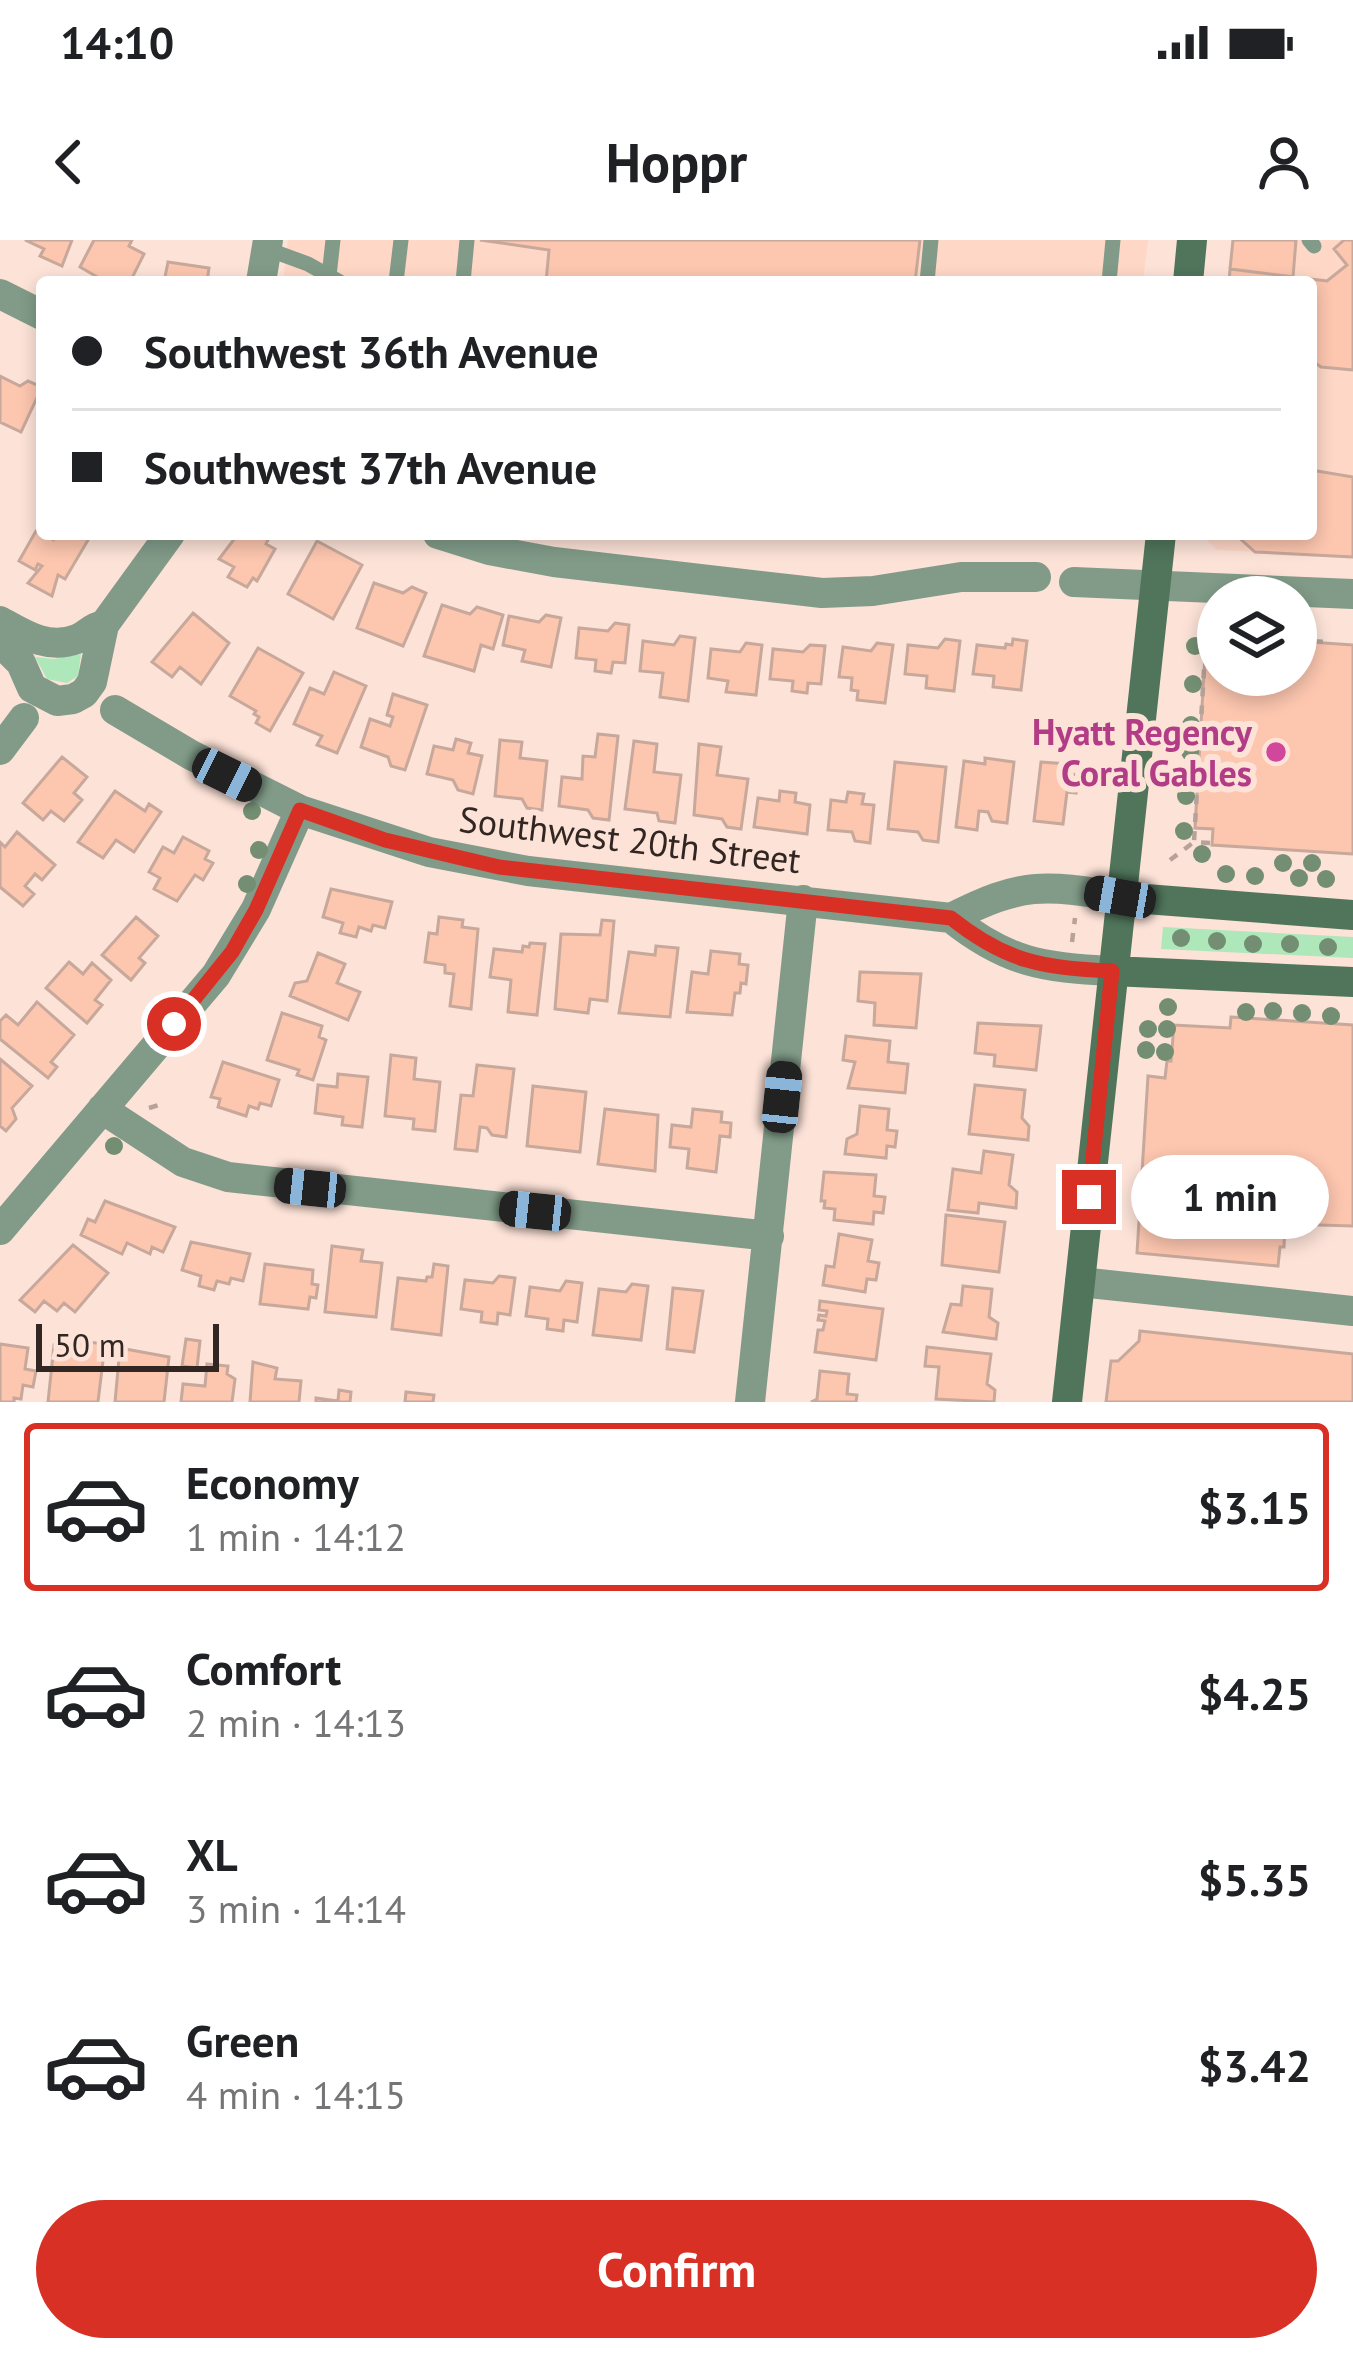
<!DOCTYPE html>
<meta charset="utf-8">
<style>
body{margin:0;font-family:"PT Sans",sans-serif;background:#f6f6f6;color:#202124;height:100vh;display:flex;flex-direction:column;font-size:45px;white-space:nowrap}
*{box-sizing:border-box;margin:0}
p{font-size:39px;color:#757577}
.icon{flex:none;width:66px;height:66px;fill:none;stroke:currentColor;stroke-width:2;stroke-linecap:round;stroke-linejoin:round}
.map{position:relative;height:1162px;overflow:hidden}
.sheet{display:flex;flex-direction:column;background:#fff;flex:1}
.sheet>*{flex:none}
.guide{position:absolute;left:36px;top:36px;width:1281px;height:264px;border-radius:12px;box-shadow:0 6px 18px #0003;display:grid;align-content:center;height:264px;padding:0 36px;background:#fff}
.fabs{position:absolute;left:1197px;top:336px;display:grid;gap:24px}
.fabs a{display:grid;place-items:center;width:120px;height:120px;border-radius:50%;background:#fff;box-shadow:0 6px 18px #0003;font-size:60px}
.scale{position:absolute;left:36px;bottom:30px;width:183px;box-sizing:border-box;padding-left:12px;border:6px solid #312621;border-top:0;font-size:33px;line-height:42px;white-space:nowrap;color:#312621;-webkit-text-stroke:9px #fce2d7;paint-order:stroke}
.end{position:absolute;width:54px;height:54px;margin:-27px;border:15px solid #d93025;background:#fff;box-shadow:0 0 0 6px #fff}
.from{border-radius:50%}
.bubble{position:absolute;height:84px;border-radius:42px;background:#fff;box-shadow:0 6px 18px #0003;font-size:39px;font-weight:600;line-height:84px;text-align:center}
.car{position:absolute;width:36px;height:72px;margin:-36px -18px;border-radius:15px;box-shadow:0 0 9px 3px #0007;background:linear-gradient(#222 24%,#8ab4d8 0 40%,#222 0 76%,#8ab4d8 0 86%,#222 0)}
.guide b{display:flex;align-items:center;gap:42px;height:114px;font-size:45px}
.guide b+b{border-top:3px solid #e0e0e0}
.guide i{width:30px;height:30px;background:#202124}
ul{padding:21px 0 0;list-style:none}
li{display:flex;align-items:center;gap:36px;height:168px;margin:0 24px 18px;padding:0 12px;border:6px solid transparent;border-radius:12px}
li div{flex:1}
li b{display:block;font-size:45px}
li em{font-style:normal;font-weight:600}
li.selected{border-color:#d93025}
li>.icon{width:108px;height:108px;stroke-width:1.5}
.cta{display:flex;gap:24px;margin-top:auto;padding:24px 36px}
.cta a{flex:1;height:138px;border-radius:72px;background:#d93025;color:#fff;font-size:48px;font-weight:600;line-height:138px;text-align:center}
.status{display:flex;justify-content:space-between;align-items:center;height:84px;padding:0 60px;background:#fff;direction:ltr}
.status svg{height:33px;fill:currentColor}
header{display:flex;justify-content:space-between;align-items:center;height:156px;padding:0 36px;background:#fff;font-size:54px;font-weight:600}
.map>svg:first-child{display:block}
.built{fill:#fed7c6}
.green{fill:#ade7ba}
.building{fill:#fcc6af;stroke:#c7a89b;stroke-width:3}
.lines{fill:none;stroke-linecap:round;stroke-linejoin:round}
.path{stroke:#b7a299;stroke-width:4.5;stroke-dasharray:9 9;stroke-linecap:butt}
.lane{stroke:#819b88;stroke-width:15}
.street{stroke:#819b88;stroke-width:30}
.secondary{stroke:#50755b;stroke-width:30}
.tree{fill:#738e72}
.route{stroke:#d93025;stroke-width:15}
.hotel-dot{fill:#d1479c;stroke:#fce2d7;stroke-width:4.5}
.labels{text-anchor:middle;dominant-baseline:central;stroke-width:12;stroke-linejoin:round;paint-order:stroke}
.hotel-label{font-size:36px;font-weight:bold;fill:#b23c85;stroke:#fce2d7;text-anchor:end}
.street-label{font-size:36px;fill:#312621;stroke:#fce2d7}
</style>
<div class="status"><b>14:10</b><svg viewBox="0 0 49 12"><path d="M0 12V9h3v3zM5 12V6h3v6zM10 12V3h3v9zM15 12V0h3v12zM26 1h20v11H26zM47 4h2v5h-2z"/></svg></div>
<header><svg class="icon" aria-label="back" viewBox="0 0 24 24"><path d="M15 5l-7 7 7 7"/></svg>Hoppr<svg class="icon" aria-label="person" viewBox="0 0 24 24"><circle cx="12" cy="8" r="4"/><path d="M4 21q1-7 8-7t8 7"/></svg></header>
<div class="map">
<svg width="1353" height="1162" viewBox="0 0 1353 1162">
<rect width="100%" height="100%" fill="#fce2d7"/>
<!-- built -->
<path class="built" d="M 288,0 L 1148,0 L 1143,42 L 283,42 Z
M 1233,0 L 1353,0 L 1353,317 L 1216,310 L 1202,294 L 1311,294 L 1311,42 L 1229,42 Z"/>
<!-- green -->
<path class="green" d="M 81,414 L 78,436 L 67,443 L 47,439 L 35,417 L 54,419 Z
M 1163,687 L 1353,697 L 1353,718 L 1161,709 Z"/>
<!-- building -->
<path class="building" d="M 25,0 L 72,0 L 62,26 L 40,16 L 44,9 Z
M 94,0 L 132,0 L 129,6 L 144,14 L 130,42 L 106,42 L 80,27 Z
M 480,0 L 920,0 L 915,42 L 546,42 L 549,10 Z
M 1233,0 L 1296,0 L 1293,37 L 1230,29 Z
M 1344,0 L 1353,0 L 1353,130 L 1321,127 L 1311,120 L 1311,42 L 1229,42 L 1230,29 L 1327,41 L 1347,25 L 1334,9 Z
M 168,22 L 209,28 L 207,42 L 164,42 Z
M 0,136 L 20,146 L 28,141 L 42,147 L 21,192 L 0,182 Z
M 1311,230 L 1353,237 L 1353,317 L 1255,312 L 1235,294 L 1311,294 Z
M 36,291 L 52,299 L 50,294 L 91,295 L 65,339 L 58,335 L 52,356 L 28,343 L 42,326 L 38,324 L 35,330 L 19,321 Z
M 238,294 L 271,294 L 266,304 L 275,309 L 257,341 L 253,338 L 247,347 L 228,337 L 234,327 L 219,319 Z
M 317,301 L 362,325 L 333,379 L 288,354 Z
M 374,343 L 403,353 L 412,347 L 426,353 L 403,406 L 357,388 Z
M 442,365 L 470,374 L 477,367 L 503,375 L 493,409 L 481,405 L 474,431 L 424,416 Z
M 193,373 L 229,403 L 201,444 L 180,427 L 172,437 L 152,422 Z
M 546,375 L 561,378 L 551,427 L 522,421 L 525,410 L 503,405 L 509,376 L 539,382 Z
M 615,383 L 629,385 L 625,423 L 613,422 L 611,433 L 595,431 L 596,420 L 576,418 L 579,388 L 608,391 Z
M 680,396 L 695,398 L 688,461 L 660,457 L 663,433 L 640,431 L 643,401 L 674,405 Z
M 945,399 L 960,401 L 954,451 L 926,448 L 927,436 L 905,434 L 908,405 L 938,408 Z
M 1013,399 L 1027,401 L 1021,450 L 993,447 L 994,436 L 973,434 L 977,405 L 1005,408 L 1006,404 L 1012,405 Z
M 1296,401 L 1353,405 L 1353,614 L 1212,605 L 1213,589 L 1195,588 L 1205,415 L 1218,416 L 1218,435 L 1296,435 Z
M 746,403 L 762,405 L 756,455 L 726,452 L 728,441 L 708,438 L 711,409 L 740,412 Z
M 877,403 L 893,405 L 885,463 L 857,460 L 858,451 L 851,450 L 852,438 L 839,437 L 843,407 L 871,411 Z
M 810,405 L 825,406 L 821,444 L 808,443 L 807,453 L 792,451 L 793,441 L 770,439 L 773,409 L 803,412 Z
M 258,408 L 303,433 L 270,491 L 256,483 L 259,477 L 254,474 L 256,471 L 230,456 Z
M 334,432 L 366,446 L 337,513 L 317,505 L 322,496 L 294,484 L 310,448 L 324,454 Z
M 393,454 L 427,465 L 405,530 L 391,526 L 388,517 L 361,507 L 370,479 L 390,486 L 393,477 L 387,475 Z
M 598,494 L 618,496 L 609,580 L 593,578 L 588,570 L 559,566 L 562,537 L 582,539 L 583,516 L 595,517 Z
M 456,499 L 471,503 L 468,513 L 482,516 L 473,554 L 458,550 L 453,540 L 427,534 L 434,506 L 453,510 Z
M 500,500 L 522,502 L 520,518 L 547,521 L 542,570 L 527,568 L 522,559 L 495,556 Z
M 634,501 L 657,504 L 654,532 L 681,535 L 675,583 L 659,581 L 657,573 L 625,569 Z
M 699,504 L 721,507 L 717,535 L 748,539 L 741,589 L 727,587 L 722,579 L 694,575 Z
M 62,517 L 87,537 L 74,553 L 82,560 L 64,581 L 51,571 L 43,580 L 23,563 Z
M 985,518 L 1014,522 L 1007,583 L 992,581 L 988,572 L 979,571 L 977,590 L 956,587 L 964,521 L 985,524 Z
M 895,522 L 946,527 L 938,602 L 923,600 L 918,592 L 888,589 Z
M 1041,522 L 1067,524 L 1066,533 L 1078,535 L 1076,553 L 1067,552 L 1063,584 L 1034,581 Z
M 115,551 L 145,571 L 149,564 L 161,572 L 134,612 L 116,600 L 103,618 L 78,602 Z
M 780,551 L 796,553 L 795,562 L 810,565 L 807,594 L 754,587 L 758,558 L 779,561 Z
M 848,552 L 864,554 L 862,564 L 874,565 L 870,603 L 855,601 L 852,592 L 828,590 L 831,560 L 846,562 Z
M 17,592 L 55,625 L 42,640 L 35,634 L 25,646 L 34,654 L 23,666 L 0,647 L 0,602 L 5,607 Z
M 183,597 L 209,611 L 205,619 L 213,623 L 203,640 L 195,635 L 177,661 L 154,649 L 160,638 L 149,632 L 163,607 L 174,613 Z
M 331,649 L 392,662 L 385,688 L 373,685 L 371,691 L 359,687 L 356,697 L 340,693 L 343,683 L 323,677 Z
M 136,677 L 158,696 L 139,718 L 145,723 L 131,740 L 102,715 Z
M 439,677 L 463,680 L 462,687 L 478,689 L 471,769 L 450,766 L 454,734 L 445,733 L 445,725 L 425,722 L 429,693 L 437,694 Z
M 602,680 L 614,681 L 607,761 L 590,759 L 588,773 L 555,769 L 561,694 L 600,695 Z
M 530,703 L 545,704 L 537,775 L 508,772 L 511,740 L 490,737 L 494,709 L 522,712 L 523,706 L 529,707 Z
M 656,706 L 678,708 L 670,777 L 619,773 L 629,712 L 655,715 Z
M 711,711 L 740,714 L 739,724 L 748,725 L 746,744 L 741,743 L 740,753 L 735,753 L 732,775 L 687,772 L 692,732 L 708,734 Z
M 318,713 L 345,724 L 337,743 L 360,752 L 348,780 L 290,756 L 295,743 L 307,741 Z
M 69,722 L 83,734 L 92,723 L 111,740 L 95,760 L 102,765 L 87,783 L 46,748 Z
M 860,732 L 921,734 L 916,788 L 874,785 L 875,763 L 858,761 Z
M 37,762 L 74,795 L 51,822 L 57,827 L 48,838 L 0,799 L 0,781 L 6,775 L 18,785 Z
M 282,773 L 322,786 L 319,797 L 326,800 L 313,840 L 297,835 L 299,830 L 267,820 Z
M 1231,777 L 1353,785 L 1353,986 L 1285,984 L 1284,1007 L 1280,1007 L 1278,1026 L 1137,1013 L 1148,836 L 1165,838 L 1167,821 L 1171,821 L 1174,785 L 1230,788 Z
M 978,783 L 1041,786 L 1036,830 L 994,826 L 995,815 L 975,813 Z
M 846,796 L 890,801 L 888,822 L 908,824 L 905,853 L 848,848 L 855,822 L 843,820 Z
M 391,815 L 416,818 L 414,839 L 440,842 L 435,891 L 413,889 L 414,879 L 385,876 Z
M 0,819 L 32,846 L 12,868 L 16,879 L 6,891 L 0,886 Z
M 223,822 L 279,840 L 271,866 L 260,863 L 258,869 L 249,866 L 246,876 L 218,867 L 220,859 L 211,857 Z
M 477,825 L 514,829 L 506,897 L 492,895 L 487,888 L 480,887 L 477,911 L 455,909 L 461,855 L 473,856 Z
M 338,834 L 368,837 L 362,887 L 342,885 L 343,877 L 315,873 L 318,845 L 337,847 Z
M 975,845 L 1025,850 L 1022,878 L 1029,886 L 1028,900 L 969,894 Z
M 533,846 L 586,852 L 580,912 L 527,906 Z
M 860,866 L 889,869 L 887,890 L 897,891 L 895,907 L 887,906 L 886,918 L 845,914 L 847,899 L 857,894 Z
M 605,869 L 658,875 L 655,931 L 598,924 Z
M 693,869 L 722,872 L 721,882 L 731,883 L 730,897 L 720,896 L 716,932 L 687,928 L 689,909 L 670,907 L 672,885 L 691,887 Z
M 984,911 L 1013,915 L 1009,945 L 1017,952 L 1016,968 L 979,963 L 978,973 L 948,970 L 953,929 L 981,933 Z
M 824,932 L 876,935 L 874,956 L 885,957 L 883,973 L 874,972 L 873,984 L 834,980 L 835,969 L 824,968 L 825,961 L 821,961 Z
M 105,961 L 175,987 L 163,1012 L 152,1007 L 150,1014 L 127,1003 L 122,1014 L 81,995 L 88,979 L 95,982 Z
M 946,975 L 1005,982 L 999,1032 L 942,1025 Z
M 839,994 L 872,1000 L 868,1021 L 879,1023 L 876,1040 L 867,1039 L 865,1052 L 823,1045 L 826,1026 L 834,1027 Z
M 191,1002 L 250,1014 L 243,1041 L 231,1038 L 229,1044 L 217,1041 L 214,1050 L 199,1046 L 201,1036 L 182,1030 Z
M 73,1005 L 108,1033 L 75,1072 L 64,1063 L 57,1071 L 44,1061 L 35,1072 L 20,1060 Z
M 332,1006 L 363,1010 L 361,1021 L 382,1023 L 376,1077 L 325,1072 Z
M 265,1024 L 313,1030 L 312,1044 L 318,1045 L 316,1058 L 310,1057 L 308,1069 L 260,1064 Z
M 434,1024 L 448,1026 L 441,1095 L 392,1089 L 398,1038 L 426,1041 L 427,1037 L 432,1037 Z
M 499,1036 L 515,1038 L 510,1075 L 498,1073 L 497,1084 L 481,1082 L 482,1072 L 461,1069 L 465,1040 L 493,1043 Z
M 566,1041 L 582,1043 L 577,1082 L 564,1080 L 563,1091 L 547,1089 L 548,1079 L 526,1076 L 530,1047 L 560,1051 Z
M 632,1044 L 648,1046 L 641,1100 L 593,1095 L 599,1049 L 626,1052 Z
M 963,1046 L 992,1049 L 989,1077 L 998,1083 L 996,1099 L 943,1092 L 951,1064 L 961,1065 Z
M 673,1048 L 703,1051 L 694,1112 L 667,1109 Z
M 820,1061 L 883,1069 L 876,1120 L 815,1112 L 818,1090 L 823,1090 L 825,1081 L 818,1080 L 819,1075 L 826,1076 L 827,1071 L 819,1070 Z
M 1140,1091 L 1353,1114 L 1353,1162 L 1106,1162 L 1111,1121 L 1118,1121 L 1139,1101 Z
M 186,1099 L 200,1101 L 197,1128 L 182,1126 Z
M 71,1100 L 105,1104 L 98,1162 L 48,1162 L 54,1105 L 70,1107 Z
M 0,1104 L 28,1108 L 25,1129 L 36,1131 L 33,1147 L 23,1145 L 21,1159 L 14,1158 L 14,1162 L 0,1162 Z
M 927,1107 L 991,1114 L 987,1144 L 995,1150 L 994,1162 L 936,1159 L 939,1127 L 925,1126 Z
M 120,1108 L 169,1117 L 164,1162 L 115,1162 Z
M 253,1122 L 277,1128 L 275,1139 L 301,1141 L 299,1162 L 250,1162 Z
M 207,1124 L 228,1126 L 227,1134 L 235,1139 L 232,1162 L 181,1162 L 183,1144 L 205,1146 Z
M 820,1131 L 849,1134 L 847,1154 L 857,1155 L 856,1162 L 811,1162 L 817,1159 Z
M 339,1150 L 351,1152 L 350,1162 L 316,1162 L 316,1158 L 338,1161 Z
M 406,1152 L 434,1155 L 433,1162 L 405,1162 Z"/>
<g class="lines">
<!-- path -->
<path class="path" d="M 1296,400 L 1328,402
M 1175,497 L 1199,499
M 1210,603 L 1194,602 L 1206,395 L 1218,395
M 1170,620 L 1194,602
M 1072,702 L 1075,678
M 149,868 L 162,864"/>
<!-- lane -->
<path class="lane" d="M 1309,0 L 1314,6
M 267,9 L 308,24 L 340,42
M 329,36 L 333,0
M 396,42 L 401,0
M 463,42 L 467,0
M 927,42 L 931,0
M 1109,42 L 1113,0"/>
<!-- street -->
<path class="street" d="M 261,42 L 268,0
M 0,54 L 42,75
M 438,294 L 489,310 L 554,322 L 822,353 L 873,351 L 961,337 L 1036,337
M 1074,342 L 1353,354
M 0,381 C 25,395 48,410 77,399 C 89,394 91,387 104,385 L 170,294
M 0,402 L 21,423 L 32,448 L 57,461 L 73,459 L 84,453 L 92,442 L 104,385
M 115,470 L 191,515 L 300,570 L 429,612 L 528,631 L 951,678 C 1006,722 1043,728 1112,731
M 0,510 L 24,478
M 951,678 C 1022,642 1043,644 1120,657
M 102,869 L 183,922 L 228,937 L 769,996
M 0,990 L 216,735 L 256,669 L 300,570
M 1080,1042 L 1353,1071
M 750,1162 L 803,660"/>
<!-- secondary -->
<path class="secondary" d="M 1188,42 L 1192,0
M 1120,657 L 1353,675
M 1112,731 L 1353,742
M 1067,1162 L 1161,294"/>
</g>
<!-- trees -->
<g class="tree">
<circle cx="1195" cy="406" r="9"/>
<circle cx="1193" cy="444" r="9"/>
<circle cx="1191" cy="485" r="9"/>
<circle cx="1190" cy="512" r="9"/>
<circle cx="1186" cy="556" r="9"/>
<circle cx="252" cy="571" r="9"/>
<circle cx="1184" cy="591" r="9"/>
<circle cx="259" cy="610" r="9"/>
<circle cx="1202" cy="614" r="9"/>
<circle cx="1283" cy="623" r="9"/>
<circle cx="1312" cy="623" r="9"/>
<circle cx="1226" cy="634" r="9"/>
<circle cx="1255" cy="636" r="9"/>
<circle cx="1299" cy="638" r="9"/>
<circle cx="1326" cy="639" r="9"/>
<circle cx="247" cy="644" r="9"/>
<circle cx="1181" cy="698" r="9"/>
<circle cx="1217" cy="701" r="9"/>
<circle cx="1253" cy="704" r="9"/>
<circle cx="1290" cy="704" r="9"/>
<circle cx="1328" cy="707" r="9"/>
<circle cx="1168" cy="767" r="9"/>
<circle cx="1273" cy="771" r="9"/>
<circle cx="1246" cy="772" r="9"/>
<circle cx="1302" cy="773" r="9"/>
<circle cx="1331" cy="776" r="9"/>
<circle cx="1148" cy="789" r="9"/>
<circle cx="1167" cy="789" r="9"/>
<circle cx="1146" cy="810" r="9"/>
<circle cx="1165" cy="812" r="9"/>
<circle cx="114" cy="906" r="9"/>
</g>
<g class="lines">
<!-- route -->
<path class="route" d="M 174,784 L 232,712 L 256,670 L 300,570 L 385,600 L 499,627 L 951,678 C 1006,722 1043,728 1112,731 L 1089,957"/>
</g>
<!-- markers -->
<circle class="hotel-dot" cx="1276" cy="512" r="12"/>
<g class="labels">
<!-- hotel labels -->
<g class="hotel-label">
<text x="1252" y="491">Hyatt Regency<tspan x="1252" dy="41">Coral Gables</tspan></text>
</g>
<!-- street labels -->
<g class="street-label">
<text transform="translate(630 599) rotate(7)">Southwest 20th Street</text>
</g>
</g>
</svg>
<div class="fabs">
<a><svg class="icon" aria-label="layers" viewBox="0 0 24 24"><path d="M12 4l9 5-9 5-9-5zM3 14l9 5 9-5"/></svg></a>
</div>
<div class="scale">50 m</div>
<i class="end from" style="left:174px;top:784px"></i>
<i class="end" style="left:1089px;top:957px"></i>
<div class="bubble" style="left:1131px;top:915px;width:198px">1 min</div>
<i class="car" style="left:227px;top:535px;rotate:116deg"></i>
<i class="car" style="left:1120px;top:657px;rotate:280deg"></i>
<i class="car" style="left:782px;top:857px;rotate:6deg"></i>
<i class="car" style="left:310px;top:948px;rotate:276deg"></i>
<i class="car" style="left:535px;top:971px;rotate:276deg"></i>
<div class="guide">
<b><i class="from"></i>Southwest 36th Avenue</b>
<b><i></i>Southwest 37th Avenue</b>
</div>
</div>
<section class="sheet">
<ul>
<li class="selected"><svg class="icon" aria-label="car" viewBox="0 0 24 24"><path d="M5 17H2v-5l4-1 3-4h7l3 4 3 1v5h-3M9 17h6M6 11h13"/><circle cx="7" cy="17" r="2"/><circle cx="17" cy="17" r="2"/></svg><div><b>Economy</b><p>1 min · 14:12</p></div><em>$3.15</em></li>
<li><svg class="icon" aria-label="car" viewBox="0 0 24 24"><path d="M5 17H2v-5l4-1 3-4h7l3 4 3 1v5h-3M9 17h6M6 11h13"/><circle cx="7" cy="17" r="2"/><circle cx="17" cy="17" r="2"/></svg><div><b>Comfort</b><p>2 min · 14:13</p></div><em>$4.25</em></li>
<li><svg class="icon" aria-label="car" viewBox="0 0 24 24"><path d="M5 17H2v-5l4-1 3-4h7l3 4 3 1v5h-3M9 17h6M6 11h13"/><circle cx="7" cy="17" r="2"/><circle cx="17" cy="17" r="2"/></svg><div><b>XL</b><p>3 min · 14:14</p></div><em>$5.35</em></li>
<li><svg class="icon" aria-label="car" viewBox="0 0 24 24"><path d="M5 17H2v-5l4-1 3-4h7l3 4 3 1v5h-3M9 17h6M6 11h13"/><circle cx="7" cy="17" r="2"/><circle cx="17" cy="17" r="2"/></svg><div><b>Green</b><p>4 min · 14:15</p></div><em>$3.42</em></li>
</ul>
<div class="cta"><a>Confirm</a></div>
</section>
